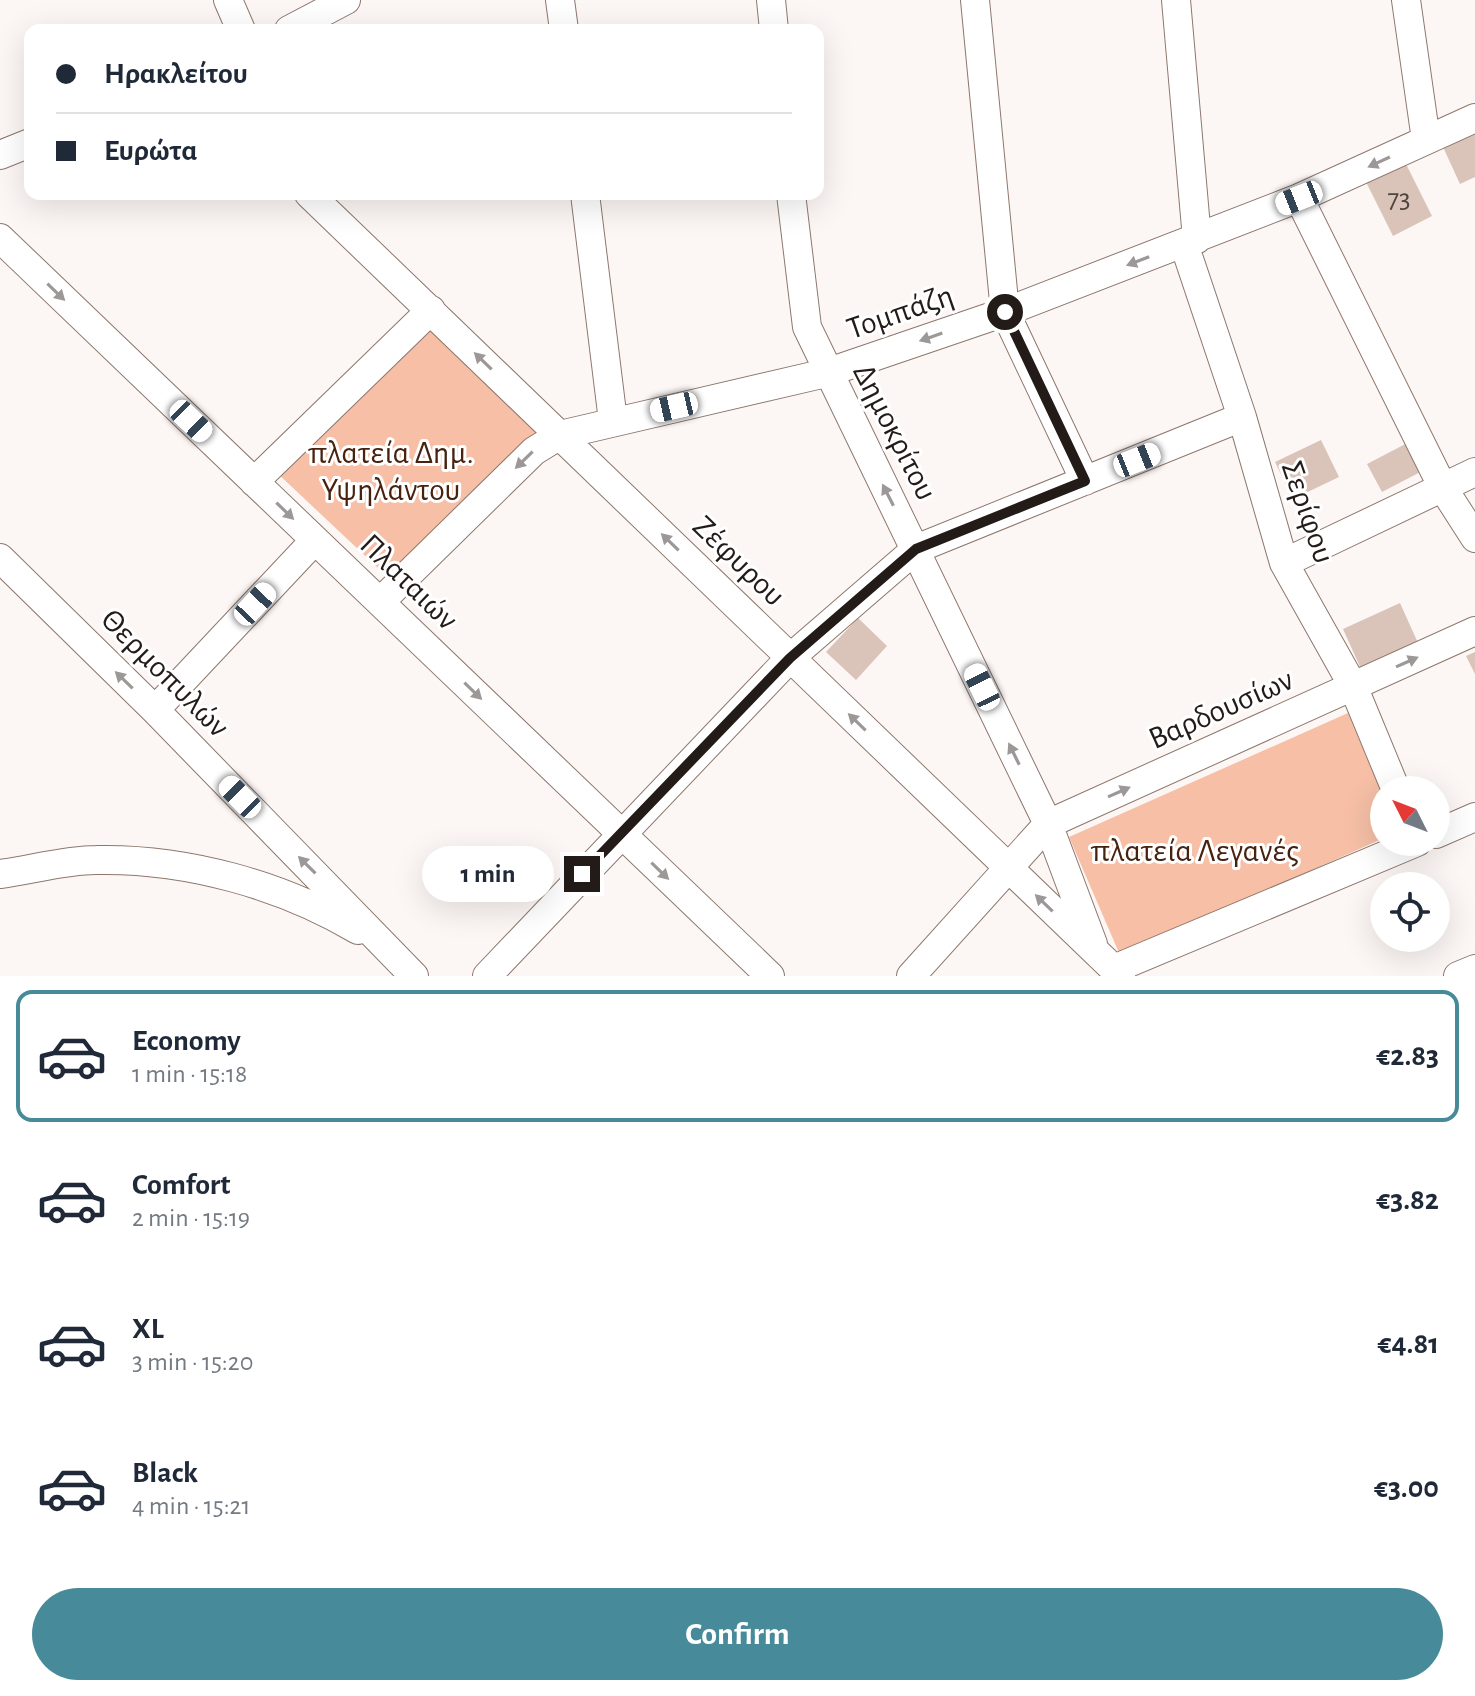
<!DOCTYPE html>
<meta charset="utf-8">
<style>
body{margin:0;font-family:"Alegreya Sans",sans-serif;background:#f2f2f3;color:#1f2937;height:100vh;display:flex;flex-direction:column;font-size:30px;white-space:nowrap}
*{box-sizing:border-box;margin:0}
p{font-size:26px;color:#747a83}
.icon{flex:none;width:44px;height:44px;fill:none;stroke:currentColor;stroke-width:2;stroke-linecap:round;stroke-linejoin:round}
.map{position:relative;height:976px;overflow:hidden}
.panel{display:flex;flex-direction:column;background:#fff;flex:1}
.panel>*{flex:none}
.guide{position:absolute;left:24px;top:24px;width:800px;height:176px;border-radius:16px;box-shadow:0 8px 32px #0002;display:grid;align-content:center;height:176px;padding:0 32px;background:#fff}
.needle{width:52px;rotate:312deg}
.buttons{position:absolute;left:1370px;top:776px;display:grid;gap:16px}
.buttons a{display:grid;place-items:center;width:80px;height:80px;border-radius:50%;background:#fff;box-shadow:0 8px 32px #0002;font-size:40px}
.end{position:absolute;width:36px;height:36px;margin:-18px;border:10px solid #231b17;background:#fff;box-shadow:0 0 0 4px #fff}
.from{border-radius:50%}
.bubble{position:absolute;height:56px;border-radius:28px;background:#fff;box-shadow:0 8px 32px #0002;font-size:26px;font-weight:700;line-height:56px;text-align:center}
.car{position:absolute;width:24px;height:48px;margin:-24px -12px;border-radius:10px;box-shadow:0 0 6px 2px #0007;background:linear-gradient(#fff 24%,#345 0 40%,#fff 0 76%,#345 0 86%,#fff 0)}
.guide b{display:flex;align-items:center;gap:28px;height:76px;font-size:30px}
.guide b+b{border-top:2px solid #e0e1e3}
.guide i{width:20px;height:20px;background:#1f2937}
ul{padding:14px 0 0;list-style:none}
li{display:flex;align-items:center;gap:24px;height:132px;margin:0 16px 12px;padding:0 16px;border:4px solid transparent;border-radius:16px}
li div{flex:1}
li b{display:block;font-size:30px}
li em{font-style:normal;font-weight:700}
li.active{border-color:#478b9a}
li>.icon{width:72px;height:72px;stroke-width:1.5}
.action{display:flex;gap:16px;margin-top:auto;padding:16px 32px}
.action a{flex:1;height:92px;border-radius:48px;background:#478b9a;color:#fff;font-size:32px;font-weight:700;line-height:92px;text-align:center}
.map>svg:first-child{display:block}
.green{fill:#f6bfa6}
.building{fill:#dac3b8}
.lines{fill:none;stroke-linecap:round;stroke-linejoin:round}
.street-casing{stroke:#8d776d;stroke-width:30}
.street{stroke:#fff;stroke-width:28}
.oneway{fill:#9c9897}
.route{stroke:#231b17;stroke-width:10}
.labels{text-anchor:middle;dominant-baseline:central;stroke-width:6;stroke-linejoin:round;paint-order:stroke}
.number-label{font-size:28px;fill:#51453f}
.street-label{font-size:32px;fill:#231b17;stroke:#fff}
.park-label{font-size:32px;fill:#46220f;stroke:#fff}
</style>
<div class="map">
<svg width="1475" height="976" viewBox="0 0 1475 976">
<rect width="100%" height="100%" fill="#fcf7f4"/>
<!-- green -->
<path class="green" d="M 429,327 L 540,430 L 393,582 L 275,471 Z
M 1348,713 L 1384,799 L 1384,838 L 1120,955 L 1069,837 Z"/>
<!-- building -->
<path class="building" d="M 1475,132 L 1475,177 L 1460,184 L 1443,147 Z
M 1405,162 L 1432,216 L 1393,236 L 1366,182 Z
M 1415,439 L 1430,467 L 1382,492 L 1367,464 Z
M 1321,440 L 1339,477 L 1293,499 L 1275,462 Z
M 1400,603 L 1418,643 L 1361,669 L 1343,629 Z
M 858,618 L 887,646 L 856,680 L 826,652 Z
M 1475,652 L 1475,674 L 1466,656 Z"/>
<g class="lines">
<defs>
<path id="street" d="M 228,0 L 241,30
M 560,0 L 564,30
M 771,0 L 774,30
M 975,0 L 1005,312 L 1085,481
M 1176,0 L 1197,239
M 1406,0 L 1426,140
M 289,30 L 346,0
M 0,155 L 30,143
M 309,194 L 1121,976
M 585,194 L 613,421
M 791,194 L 807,327 L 1048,824 L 1093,944
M 1299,198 L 1443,488 L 1475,538
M 0,238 L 770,976
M 1184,244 L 1242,417 L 1284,563 L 1353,686 L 1396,790
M 254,482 L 431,310
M 0,558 L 155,710 L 414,976
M 1284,563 L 1475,472
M 380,602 L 534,451 L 560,435 L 826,373 L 1005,312 L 1299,198 L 1475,118
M 155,710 L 315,540
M 1436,834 L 1475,817
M 0,874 C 31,870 65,860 96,860 C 186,858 282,885 358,930
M 1114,969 L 1417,842
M 487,976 L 790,658 L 916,549 L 1242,417
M 911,976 L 1048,824 L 1475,631
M 1458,976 L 1475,969"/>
</defs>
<!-- street casing -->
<use href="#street" class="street-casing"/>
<!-- street -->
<use href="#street" class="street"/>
</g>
<!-- one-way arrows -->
<defs><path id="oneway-solid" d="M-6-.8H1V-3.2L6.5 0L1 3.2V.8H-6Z" transform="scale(2)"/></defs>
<g class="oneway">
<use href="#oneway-solid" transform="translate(1379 162) rotate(155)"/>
<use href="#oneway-solid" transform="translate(1138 261) rotate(159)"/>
<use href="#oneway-solid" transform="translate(56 292) rotate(44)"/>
<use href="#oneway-solid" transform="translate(931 337) rotate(161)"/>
<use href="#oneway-solid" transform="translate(483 361) rotate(-136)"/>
<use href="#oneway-solid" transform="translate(524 460) rotate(136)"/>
<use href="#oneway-solid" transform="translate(888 495) rotate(-117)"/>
<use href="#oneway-solid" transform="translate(285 511) rotate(44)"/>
<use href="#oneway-solid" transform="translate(670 542) rotate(-136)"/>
<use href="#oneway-solid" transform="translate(1407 662) rotate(-24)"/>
<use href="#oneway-solid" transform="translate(124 680) rotate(-136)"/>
<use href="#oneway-solid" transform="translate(473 691) rotate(44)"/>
<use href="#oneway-solid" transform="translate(857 722) rotate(-136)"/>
<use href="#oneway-solid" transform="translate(1014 754) rotate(-116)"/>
<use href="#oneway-solid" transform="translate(1119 792) rotate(-24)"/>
<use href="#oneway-solid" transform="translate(307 865) rotate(-135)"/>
<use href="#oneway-solid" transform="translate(660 871) rotate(44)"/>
<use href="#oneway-solid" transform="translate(1044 903) rotate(-136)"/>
</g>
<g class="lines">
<!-- route -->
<path class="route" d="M 582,874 L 790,658 L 916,549 L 1085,481 L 1005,312"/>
</g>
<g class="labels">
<!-- number labels -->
<g class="number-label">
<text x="1399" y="199">73</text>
</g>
<!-- street labels -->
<g class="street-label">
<text transform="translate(900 312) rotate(-19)">Τομπάζη</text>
<text transform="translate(895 432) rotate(63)">Δημοκρίτου</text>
<text transform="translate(1308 512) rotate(71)">Σερίφου</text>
<text transform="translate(739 561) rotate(44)">Ζέφυρου</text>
<text transform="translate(409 582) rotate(44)">Πλαταιών</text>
<text transform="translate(165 673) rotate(45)">Θερμοπυλών</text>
<text transform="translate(1221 709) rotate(-24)">Βαρδουσίων</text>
</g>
<!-- park labels -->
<g class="park-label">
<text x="391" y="453">πλατεία Δημ.<tspan x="391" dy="37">Υψηλάντου</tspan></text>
<text x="1195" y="851">πλατεία Λεγανές</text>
</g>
</g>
</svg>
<div class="buttons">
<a><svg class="needle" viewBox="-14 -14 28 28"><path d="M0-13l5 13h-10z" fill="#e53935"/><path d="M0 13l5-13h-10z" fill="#747a83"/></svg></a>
<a><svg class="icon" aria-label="locate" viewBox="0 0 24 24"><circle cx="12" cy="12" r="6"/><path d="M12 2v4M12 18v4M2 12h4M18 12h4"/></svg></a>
</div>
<i class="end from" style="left:1005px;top:312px"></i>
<i class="end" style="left:582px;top:874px"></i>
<div class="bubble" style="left:422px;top:846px;width:132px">1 min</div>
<i class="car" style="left:1299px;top:198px;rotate:248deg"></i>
<i class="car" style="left:674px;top:407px;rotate:257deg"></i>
<i class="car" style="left:191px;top:421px;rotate:134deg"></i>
<i class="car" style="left:1137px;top:460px;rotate:68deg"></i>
<i class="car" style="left:255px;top:604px;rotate:43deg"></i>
<i class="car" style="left:982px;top:687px;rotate:334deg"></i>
<i class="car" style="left:240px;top:797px;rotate:315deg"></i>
<div class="guide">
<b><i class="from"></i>Ηρακλείτου</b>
<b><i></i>Ευρώτα</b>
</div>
</div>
<section class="panel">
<ul>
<li class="active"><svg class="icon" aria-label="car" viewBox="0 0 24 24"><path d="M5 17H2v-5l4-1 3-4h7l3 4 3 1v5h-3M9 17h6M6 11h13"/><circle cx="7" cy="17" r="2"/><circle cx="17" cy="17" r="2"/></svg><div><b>Economy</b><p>1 min · 15:18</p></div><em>€2.83</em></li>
<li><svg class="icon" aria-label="car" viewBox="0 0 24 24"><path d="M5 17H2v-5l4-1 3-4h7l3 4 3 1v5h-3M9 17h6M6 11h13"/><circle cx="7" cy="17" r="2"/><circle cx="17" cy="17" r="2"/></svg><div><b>Comfort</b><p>2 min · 15:19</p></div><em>€3.82</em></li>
<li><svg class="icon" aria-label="car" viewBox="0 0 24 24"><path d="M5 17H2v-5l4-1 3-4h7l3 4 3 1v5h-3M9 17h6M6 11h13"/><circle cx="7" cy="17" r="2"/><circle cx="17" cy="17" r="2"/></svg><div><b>XL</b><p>3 min · 15:20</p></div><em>€4.81</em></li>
<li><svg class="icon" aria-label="car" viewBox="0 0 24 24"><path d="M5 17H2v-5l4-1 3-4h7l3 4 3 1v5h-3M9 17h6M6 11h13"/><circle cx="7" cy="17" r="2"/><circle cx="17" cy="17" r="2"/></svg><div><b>Black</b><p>4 min · 15:21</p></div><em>€3.00</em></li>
</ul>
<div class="action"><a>Confirm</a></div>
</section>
